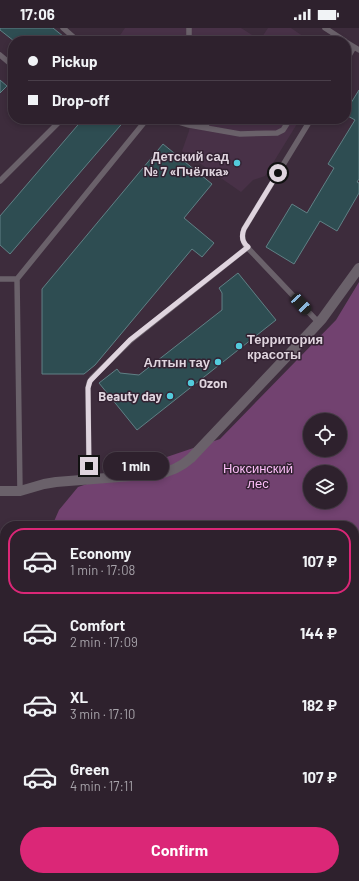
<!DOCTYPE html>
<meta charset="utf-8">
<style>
body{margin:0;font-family:Barlow,sans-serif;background:#362935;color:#f1f3f6;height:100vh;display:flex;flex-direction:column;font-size:15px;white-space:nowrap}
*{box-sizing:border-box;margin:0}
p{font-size:13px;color:#a7a3aa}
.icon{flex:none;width:22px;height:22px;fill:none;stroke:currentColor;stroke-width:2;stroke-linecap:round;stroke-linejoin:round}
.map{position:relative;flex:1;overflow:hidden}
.details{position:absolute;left:0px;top:493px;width:359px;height:360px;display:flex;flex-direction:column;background:#2e212d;border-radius:16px 16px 0 0;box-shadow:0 2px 6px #0003,0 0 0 1px #493e49}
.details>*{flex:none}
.banner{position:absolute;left:8px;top:8px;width:343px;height:88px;border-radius:16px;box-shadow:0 2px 6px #0003,0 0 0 1px #493e49;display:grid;align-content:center;height:88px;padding:0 20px;background:#2e212d}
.controls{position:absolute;left:303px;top:385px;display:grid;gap:8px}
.controls a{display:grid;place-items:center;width:44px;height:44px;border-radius:50%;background:#2e212d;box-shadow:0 2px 6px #0003,0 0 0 1px #493e49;font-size:20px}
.end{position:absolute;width:18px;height:18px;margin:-9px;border:5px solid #dfd4de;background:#111;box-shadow:0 0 0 2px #111}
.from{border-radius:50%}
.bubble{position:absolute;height:28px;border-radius:14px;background:#2e212d;box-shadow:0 2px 6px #0003,0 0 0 1px #493e49;font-size:13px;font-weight:700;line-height:28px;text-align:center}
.car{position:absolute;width:12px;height:24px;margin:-12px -6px;border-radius:5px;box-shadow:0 0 3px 1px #0007;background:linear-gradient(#222 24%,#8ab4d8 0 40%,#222 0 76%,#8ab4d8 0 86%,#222 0)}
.banner b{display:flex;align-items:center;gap:14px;height:38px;font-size:15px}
.banner b+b{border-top:1px solid #493e49}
.banner i{width:10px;height:10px;background:#f1f3f6}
ul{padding:7px 0 0;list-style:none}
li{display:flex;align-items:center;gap:12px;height:66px;margin:0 8px 6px;padding:0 12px;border:2px solid transparent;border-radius:16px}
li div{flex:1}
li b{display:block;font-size:15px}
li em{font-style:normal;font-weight:700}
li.on{border-color:#db2777}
li>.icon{width:36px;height:36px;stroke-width:1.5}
.primary-button{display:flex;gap:8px;margin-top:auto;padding:8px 20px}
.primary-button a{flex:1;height:46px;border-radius:24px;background:#db2777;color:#fff;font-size:16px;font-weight:700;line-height:46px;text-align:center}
.status{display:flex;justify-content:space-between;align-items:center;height:28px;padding:0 20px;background:#2e212d;direction:ltr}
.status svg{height:11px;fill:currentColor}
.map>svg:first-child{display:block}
.built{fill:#483147}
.green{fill:#724270;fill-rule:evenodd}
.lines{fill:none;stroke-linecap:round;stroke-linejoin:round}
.stream{stroke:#390739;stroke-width:4.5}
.building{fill:#2e4d52;stroke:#608085}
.service{stroke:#6a616a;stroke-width:5.5}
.minor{stroke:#6a616a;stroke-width:10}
.route{stroke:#dfd4de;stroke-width:5}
.poi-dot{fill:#53cbdc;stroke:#332232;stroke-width:1.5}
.labels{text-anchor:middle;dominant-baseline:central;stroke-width:3;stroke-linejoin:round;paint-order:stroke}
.poi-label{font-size:13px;font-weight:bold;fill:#dfd4de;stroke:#332232;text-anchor:end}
.park-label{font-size:13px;fill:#fbbdf7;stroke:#332232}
</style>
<div class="status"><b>17:06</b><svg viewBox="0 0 49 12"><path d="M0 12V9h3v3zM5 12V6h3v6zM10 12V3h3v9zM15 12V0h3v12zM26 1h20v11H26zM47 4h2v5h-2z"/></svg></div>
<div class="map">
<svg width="359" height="853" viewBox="0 0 359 853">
<rect width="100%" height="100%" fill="#3d2c3c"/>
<!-- built -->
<path class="built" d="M 125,0 L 241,0 L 260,12 L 268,0 L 291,0 L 310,13 L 116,13 Z
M 190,91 L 300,91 L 265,148 L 253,152 L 241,164 L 182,123 L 189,103 Z"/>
<!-- green -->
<path class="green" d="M 359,254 L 359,853 L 0,853 L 0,652 L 5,636 L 5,848 L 354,848 L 354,498 L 52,498 L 59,482 L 78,459 L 220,411 L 336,292 ZM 310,392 L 340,392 L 340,422 L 310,422 ZM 310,444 L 340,444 L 340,474 L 310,474 Z
M 0,577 L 5,577 L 5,623 L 0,639 Z"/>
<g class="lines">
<!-- stream -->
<path class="stream" d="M 320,853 L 359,850"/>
</g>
<!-- building -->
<path class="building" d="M 0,0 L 53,0 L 69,13 L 14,13 L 0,2 Z
M 0,52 L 7,58 L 0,65 Z
M 359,62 L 359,151 L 357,154 L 359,155 L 359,165 L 337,203 L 320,193 L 294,236 L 266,219 L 292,176 L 307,185 L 334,140 L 328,136 L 355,92 L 346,87 L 346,83 Z
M 83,91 L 126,91 L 10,226 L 0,217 L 0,188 Z
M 163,116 L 212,156 L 184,190 L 214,215 L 202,229 L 192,221 L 95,337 L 84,346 L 42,346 L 42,261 Z
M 238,245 L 276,292 L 137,402 L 99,355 L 117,341 L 120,345 L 139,347 L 222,282 L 222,265 L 219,260 Z"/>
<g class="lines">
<!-- service -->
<path class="service" d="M 63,0 L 78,13
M 189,0 L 189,13
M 325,0 L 345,13
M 346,14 L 359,22
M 0,27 L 13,38
M 346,33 L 354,19
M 169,91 L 189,97 L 240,106 L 277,105 L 283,102 L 290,91
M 311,91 L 244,201 C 242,207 242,211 245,217 L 319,295
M 206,100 L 207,91
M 0,153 L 62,91
M 0,251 L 17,251
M 89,451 L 88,360 L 89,355 L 92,350 L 131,312 L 248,219
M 20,463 L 17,251 L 147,91
M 0,568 L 5,568"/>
<!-- minor -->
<path class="minor" d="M 0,463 L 20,463 L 44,456 L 56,454 L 157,446 C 170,444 181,439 191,430 L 311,303 L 322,291 L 359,240"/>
</g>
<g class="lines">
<!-- route -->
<path class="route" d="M 89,438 L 88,360 L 90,353 L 130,312 L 248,219 C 242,214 241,208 244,201 L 278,145"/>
</g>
<!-- markers -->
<g class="poi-dot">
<circle cx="237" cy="135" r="4"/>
<circle cx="239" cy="318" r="4"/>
<circle cx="218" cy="334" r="4"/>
<circle cx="191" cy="355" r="4"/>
<circle cx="170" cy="368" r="4"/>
</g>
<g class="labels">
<!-- poi labels -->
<g class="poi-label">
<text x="229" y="128">Детский сад<tspan x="229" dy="15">№ 7 «Пчёлка»</tspan></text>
<text x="247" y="311" text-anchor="start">Территория<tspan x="247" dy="15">красоты</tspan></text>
<text x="210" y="334">Алтын тау</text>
<text x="199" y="355" text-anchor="start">Ozon</text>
<text x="162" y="368">Beauty day</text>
</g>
<!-- park labels -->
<g class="park-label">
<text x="258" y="440">Ноксинский<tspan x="258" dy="15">лес</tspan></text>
</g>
</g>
</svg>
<div class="controls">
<a><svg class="icon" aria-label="locate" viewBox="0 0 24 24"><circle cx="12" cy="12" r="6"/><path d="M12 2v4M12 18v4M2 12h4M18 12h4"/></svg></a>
<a><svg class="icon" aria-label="layers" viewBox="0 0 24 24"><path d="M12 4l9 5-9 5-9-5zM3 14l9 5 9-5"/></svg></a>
</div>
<i class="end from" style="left:278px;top:145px"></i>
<i class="end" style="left:89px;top:438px"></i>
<div class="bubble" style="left:103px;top:424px;width:66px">1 min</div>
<i class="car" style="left:301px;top:276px;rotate:137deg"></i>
<div class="banner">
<b><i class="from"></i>Pickup</b>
<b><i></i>Drop-off</b>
</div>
<section class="details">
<ul>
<li class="on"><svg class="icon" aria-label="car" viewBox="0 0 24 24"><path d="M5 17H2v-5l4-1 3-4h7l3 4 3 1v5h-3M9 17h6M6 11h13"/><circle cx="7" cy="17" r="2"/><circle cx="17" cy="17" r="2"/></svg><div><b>Economy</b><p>1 min · 17:08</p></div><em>107 ₽</em></li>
<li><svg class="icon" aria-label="car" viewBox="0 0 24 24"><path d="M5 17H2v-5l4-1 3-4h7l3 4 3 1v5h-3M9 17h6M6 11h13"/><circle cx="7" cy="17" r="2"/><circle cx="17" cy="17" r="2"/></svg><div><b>Comfort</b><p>2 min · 17:09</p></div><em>144 ₽</em></li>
<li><svg class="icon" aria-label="car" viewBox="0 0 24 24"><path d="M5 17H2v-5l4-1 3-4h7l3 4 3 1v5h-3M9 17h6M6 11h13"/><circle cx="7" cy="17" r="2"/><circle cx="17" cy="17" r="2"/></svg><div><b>XL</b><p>3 min · 17:10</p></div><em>182 ₽</em></li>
<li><svg class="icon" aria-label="car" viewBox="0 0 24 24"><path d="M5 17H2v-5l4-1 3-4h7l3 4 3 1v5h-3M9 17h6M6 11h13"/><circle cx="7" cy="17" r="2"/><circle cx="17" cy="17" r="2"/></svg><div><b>Green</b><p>4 min · 17:11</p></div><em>107 ₽</em></li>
</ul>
<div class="primary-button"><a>Confirm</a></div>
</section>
</div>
